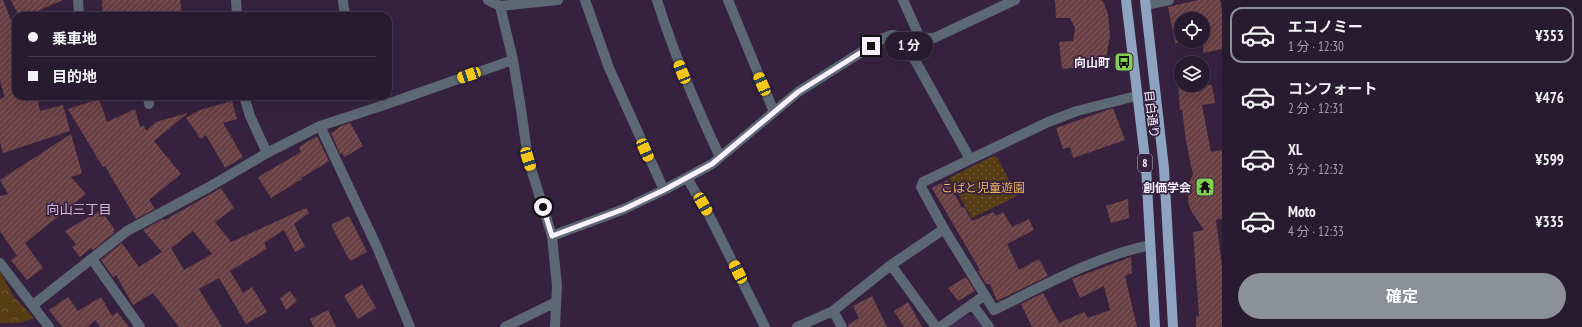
<!DOCTYPE html>
<html lang="ja">
<meta charset="utf-8">
<style>
body{margin:0;font-family:"PT Sans Narrow","Noto Sans JP",sans-serif;background:#34273b;color:#f1f3f6;height:100vh;display:flex;flex-direction:column;font-size:15px;white-space:nowrap}
*{box-sizing:border-box;margin:0}
p{font-size:13px;color:#a5a1aa}
.icon{flex:none;width:22px;height:22px;fill:none;stroke:currentColor;stroke-width:2;stroke-linecap:round;stroke-linejoin:round}
.map{position:relative;flex:1;overflow:hidden}
.drawer{display:flex;flex-direction:column;background:#281a2f;width:360px}
.drawer>*{flex:none}
.top-card{position:absolute;left:12px;top:12px;width:380px;height:88px;border-radius:12px;box-shadow:0 4px 16px #0002,0 0 0 1px #44384b;display:grid;align-content:center;height:88px;padding:0 16px;background:#281a2f}
.tools{position:absolute;left:1174px;top:12px;display:grid;gap:8px}
.tools a{display:grid;place-items:center;width:36px;height:36px;border-radius:50%;background:#281a2f;box-shadow:0 4px 16px #0002,0 0 0 1px #44384b;font-size:20px}
.end{position:absolute;width:18px;height:18px;margin:-9px;border:5px solid #f9f1fd;background:#111;box-shadow:0 0 0 2px #111}
.from{border-radius:50%}
.bubble{position:absolute;height:28px;border-radius:14px;background:#281a2f;box-shadow:0 4px 16px #0002,0 0 0 1px #44384b;font-size:13px;font-weight:700;line-height:28px;text-align:center}
.car{position:absolute;width:12px;height:24px;margin:-12px -6px;border-radius:5px;box-shadow:0 0 3px 1px #0007;background:linear-gradient(#f5c518 24%,#345 0 40%,#f5c518 0 76%,#345 0 86%,#f5c518 0)}
.top-card b{display:flex;align-items:center;gap:14px;height:38px;font-size:15px}
.top-card b+b{border-top:1px solid #44384b}
.top-card i{width:10px;height:10px;background:#f1f3f6}
ul{padding:7px 0 0;list-style:none}
li{display:flex;align-items:center;gap:12px;height:56px;margin:0 8px 6px;padding:0 8px;border:2px solid transparent;border-radius:12px}
li div{flex:1}
li b{display:block;font-size:15px}
li em{font-style:normal;font-weight:700}
li.on{border-color:#8c9099}
li>.icon{width:36px;height:36px;stroke-width:1.5}
.button{display:flex;gap:8px;margin-top:auto;padding:8px 16px}
.button a{flex:1;height:46px;border-radius:24px;background:#8c9099;color:#fff;font-size:16px;font-weight:700;line-height:46px;text-align:center}
main{display:flex;flex:1;min-height:0}
.map>svg:first-child{display:block}
.built{fill:#422a4c}
.forest{fill:url(#forest-crowns)}
.park{fill:url(#park-dots)}
.building{fill:url(#building-hatch);fill-rule:evenodd}
.lines{fill:none;stroke-linecap:round;stroke-linejoin:round}
.minor{stroke:#5d6875;stroke-width:10}
.primary{stroke:#8da3bf;stroke-width:10}
.route{stroke:#f9f1fd;stroke-width:5}
.labels{text-anchor:middle;dominant-baseline:central;stroke-width:3.5;stroke-linejoin:round;paint-order:stroke}
.shield{fill:#36223f;stroke:#beb3c4;stroke-width:1}
.shield-label{font-size:11px;font-weight:bold;fill:#f9f1fd}
.poi-label{font-size:12px;font-weight:bold;fill:#f9f1fd;stroke:#36223f;text-anchor:end}
.street-label{font-size:12px;fill:#f9f1fd;stroke:#36223f}
.park-label{font-size:12px;fill:#ebb25d;stroke:#36223f}
.neighbourhood-label{font-size:13px;fill:#d1b8dc;stroke:#36223f}
</style>
<main>
<div class="map">
<svg width="1222" height="327" viewBox="0 0 1222 327">
<defs>
<pattern id="forest-crowns" width="20" height="18" patternUnits="userSpaceOnUse"><rect width="20" height="18" fill="#573d13"/><path d="M2 6a3 3 0 1 1 6 0M12 15a3 3 0 1 1 6 0" fill="none" stroke="#705a36"/></pattern>
<pattern id="park-dots" width="8" height="8" patternUnits="userSpaceOnUse"><rect width="8" height="8" fill="#573d13"/><path d="M2 2h.1M6 6h.1" fill="none" stroke="#705a36" stroke-width="1.8" stroke-linecap="round"/></pattern>
<pattern id="building-hatch" width="6" height="6" patternUnits="userSpaceOnUse"><rect width="6" height="6" fill="#694043"/><path d="M-1 1l2-2M0 6l6-6M5 7l2-2" fill="none" stroke="#7f5c5f"/></pattern>
</defs>
<rect width="100%" height="100%" fill="#36223f"/>
<!-- built -->
<path class="built" d="M 968,315 L 976,317 L 983,327 L 950,327 Z"/>
<!-- forest -->
<path class="forest" d="M 0,272 L 14,297 L 34,318 L 20,323 L 0,323 Z"/>
<!-- park -->
<path class="park" d="M 993,156 L 997,157 L 1017,196 L 972,218 L 949,178 Z"/>
<!-- building -->
<path class="building" d="M 0,0 L 3,0 L 16,33 L 16,96 L 37,96 L 40,111 L 63,105 L 70,131 L 3,153 L 0,142 L 0,99 L 5,97 L 0,81 Z
M 11,0 L 63,0 L 26,16 L 19,16 Z
M 102,0 L 180,0 L 182,15 L 163,16 L 163,13 L 103,16 Z
M 1055,0 L 1101,0 L 1104,3 L 1108,14 L 1110,36 L 1106,58 L 1098,65 L 1062,69 L 1059,42 L 1073,41 L 1075,28 L 1070,18 L 1056,18 Z
M 1198,0 L 1220,0 L 1222,11 L 1222,49 L 1203,53 L 1203,19 L 1181,19 L 1181,43 L 1175,43 L 1168,7 Z
M 1178,85 L 1212,85 L 1215,103 L 1202,105 L 1211,152 L 1222,150 L 1222,219 L 1216,220 L 1222,266 L 1222,327 L 1196,327 L 1196,316 L 1199,316 L 1193,232 L 1204,230 L 1190,209 L 1188,201 L 1189,182 L 1193,175 L 1186,141 L 1182,109 L 1180,110 Z
M 99,99 L 107,122 L 135,109 L 140,127 L 144,126 L 146,131 L 156,122 L 188,113 L 154,141 L 181,174 L 149,200 L 155,209 L 136,219 L 105,166 L 103,167 L 68,109 Z
M 232,101 L 237,119 L 223,123 L 243,157 L 225,168 L 206,135 L 201,139 L 186,118 L 200,110 Z
M 1113,108 L 1125,140 L 1073,158 L 1070,147 L 1063,149 L 1056,128 Z
M 350,123 L 363,146 L 345,157 L 342,153 L 340,154 L 331,133 L 343,125 Z
M 71,134 L 82,173 L 71,177 L 86,194 L 25,243 L 43,268 L 27,280 L 11,260 L 17,256 L 0,231 L 0,196 L 8,194 L 0,180 Z
M 317,136 L 329,161 L 301,178 L 302,179 L 271,198 L 258,177 L 301,152 L 299,147 Z
M 947,180 L 962,208 L 964,207 L 972,221 L 993,212 L 996,216 L 1003,212 L 1012,227 L 1029,219 L 1034,230 L 1007,244 L 1019,270 L 1039,259 L 1048,276 L 997,301 L 990,284 L 986,284 L 978,271 L 980,270 L 932,188 Z
M 221,188 L 234,208 L 215,222 L 231,242 L 306,208 L 309,213 L 294,224 L 305,247 L 295,252 L 284,230 L 264,243 L 267,249 L 230,271 L 243,293 L 252,287 L 267,312 L 246,324 L 219,278 L 199,289 L 222,327 L 179,327 L 153,293 L 133,305 L 116,275 L 113,277 L 101,260 L 122,243 L 139,267 L 162,252 L 143,230 L 163,219 L 165,220 ZM 193,231 L 212,254 L 184,270 L 171,248 Z
M 1128,199 L 1129,218 L 1111,223 L 1106,206 Z
M 101,210 L 115,230 L 113,231 L 114,233 L 93,250 L 91,248 L 80,257 L 72,247 L 76,244 L 65,231 Z
M 349,216 L 367,252 L 350,261 L 331,225 Z
M 1131,257 L 1132,273 L 1125,276 L 1137,327 L 1032,327 L 1021,304 L 1043,293 L 1059,323 L 1084,312 L 1088,318 L 1110,310 L 1104,286 L 1080,298 L 1072,279 Z
M 966,277 L 975,291 L 958,301 L 948,288 Z
M 362,284 L 376,308 L 358,319 L 344,296 Z
M 290,291 L 297,301 L 286,310 L 280,298 Z
M 872,296 L 887,327 L 848,327 L 848,325 L 859,318 L 853,306 Z
M 68,297 L 78,311 L 101,297 L 112,316 L 117,312 L 129,327 L 99,327 L 100,326 L 95,320 L 87,327 L 62,327 L 49,310 Z
M 908,302 L 922,327 L 904,327 L 894,311 Z
M 328,310 L 336,327 L 314,327 L 310,319 Z"/>
<g class="lines">
<!-- minor -->
<path class="minor" d="M 78,0 L 79,16
M 236,0 L 237,16
M 343,0 L 344,10 L 347,16
M 488,0 L 500,6 L 558,0
M 585,0 L 609,68 L 664,190
M 657,0 C 674,54 696,106 720,157
M 728,0 L 774,112
M 903,0 L 920,38
M 1146,5 L 1169,0
M 500,6 L 513,60 L 521,109 L 528,159 L 552,236 L 557,286 L 555,327
M 902,37 L 970,159
M 148,96 L 149,104
M 244,96 L 250,116 L 267,153
M 1136,96 L 1077,111 L 1048,122 L 923,182 L 921,187 L 944,229 L 994,310 C 1045,285 1095,257 1150,245
M 320,126 L 377,247 L 410,327
M 687,178 L 710,217 L 765,327
M 552,236 L 624,209 L 664,190 L 712,164 L 798,92 L 882,39 L 892,35 L 902,37 L 934,38 L 1015,0
M 92,259 L 140,327
M 0,263 L 49,327
M 891,265 L 936,327
M 972,304 L 989,327
M 33,305 L 127,231 L 209,187 L 267,153 L 320,126 L 387,104 L 513,60
M 833,311 L 842,327
M 505,327 L 556,302
M 797,327 L 833,311 L 891,265 L 944,229
M 940,327 L 985,295"/>
<!-- primary -->
<path class="primary" d="M 1126,0 L 1146,167 L 1155,327
M 1145,0 L 1164,168 L 1173,327"/>
</g>
<g class="lines">
<!-- route -->
<path class="route" d="M 543,207 L 552,236 L 624,209 L 664,190 L 712,164 L 798,92 L 871,46"/>
</g>
<!-- icons -->
<defs>
<symbol id="bus-square" viewBox="-11 -11 22 22"><rect x="-9" y="-9" width="18" height="18" rx="4" fill="#81d051" stroke="#36223f"/><path d="M-5-6H5V4H4V6H2V4H-2V6H-4V4H-5ZM-3.5-4V0h7V-4ZM-3.5 1.2v1.5H-2V1.2ZM2 1.2v1.5H3.5V1.2Z" fill="#111"/></symbol>
<symbol id="temple-square" viewBox="-11 -11 22 22"><rect x="-9" y="-9" width="18" height="18" rx="4" fill="#81d051" stroke="#36223f"/><path d="M0-6L5-2H3V0L6.5 2.5H4V6H1.5V3h-3V6H-4V2.5H-6.5L-3 0V-2H-5Z" fill="#111"/></symbol>
</defs>
<g fill-rule="evenodd">
<use href="#bus-square" x="1113" y="51" width="22" height="22"/>
<use href="#temple-square" x="1194" y="176" width="22" height="22"/>
</g>
<g class="labels">
<!-- shield labels -->
<rect class="shield" x="1138" y="154" width="14" height="18" rx="3"/>
<g class="shield-label">
<text x="1145" y="163">8</text>
</g>
<!-- poi labels -->
<g class="poi-label">
<text x="1110" y="62">向山町</text>
<text x="1191" y="187">創価学会</text>
</g>
<!-- street labels -->
<g class="street-label">
<text transform="translate(1152 114) rotate(83)">目白通り</text>
</g>
<!-- park labels -->
<g class="park-label">
<text x="983" y="187">こばと児童遊園</text>
</g>
<!-- neighbourhood labels -->
<g class="neighbourhood-label">
<text x="79" y="209">向山三丁目</text>
</g>
</g>
</svg>
<div class="tools">
<a><svg class="icon" aria-label="locate" viewBox="0 0 24 24"><circle cx="12" cy="12" r="6"/><path d="M12 2v4M12 18v4M2 12h4M18 12h4"/></svg></a>
<a><svg class="icon" aria-label="layers" viewBox="0 0 24 24"><path d="M12 4l9 5-9 5-9-5zM3 14l9 5 9-5"/></svg></a>
</div>
<i class="end from" style="left:543px;top:207px"></i>
<i class="end" style="left:871px;top:46px"></i>
<div class="bubble" style="left:885px;top:32px;width:48px">1 分</div>
<i class="car" style="left:682px;top:72px;rotate:338deg"></i>
<i class="car" style="left:469px;top:75px;rotate:251deg"></i>
<i class="car" style="left:762px;top:84px;rotate:337deg"></i>
<i class="car" style="left:645px;top:150px;rotate:156deg"></i>
<i class="car" style="left:528px;top:159px;rotate:163deg"></i>
<i class="car" style="left:703px;top:204px;rotate:150deg"></i>
<i class="car" style="left:738px;top:272px;rotate:333deg"></i>
<div class="top-card">
<b><i class="from"></i>乗車地</b>
<b><i></i>目的地</b>
</div>
</div>
<section class="drawer">
<ul>
<li class="on"><svg class="icon" aria-label="car" viewBox="0 0 24 24"><path d="M5 17H2v-5l4-1 3-4h7l3 4 3 1v5h-3M9 17h6M6 11h13"/><circle cx="7" cy="17" r="2"/><circle cx="17" cy="17" r="2"/></svg><div><b>エコノミー</b><p>1 分 · 12:30</p></div><em>¥353</em></li>
<li><svg class="icon" aria-label="car" viewBox="0 0 24 24"><path d="M5 17H2v-5l4-1 3-4h7l3 4 3 1v5h-3M9 17h6M6 11h13"/><circle cx="7" cy="17" r="2"/><circle cx="17" cy="17" r="2"/></svg><div><b>コンフォート</b><p>2 分 · 12:31</p></div><em>¥476</em></li>
<li><svg class="icon" aria-label="car" viewBox="0 0 24 24"><path d="M5 17H2v-5l4-1 3-4h7l3 4 3 1v5h-3M9 17h6M6 11h13"/><circle cx="7" cy="17" r="2"/><circle cx="17" cy="17" r="2"/></svg><div><b>XL</b><p>3 分 · 12:32</p></div><em>¥599</em></li>
<li><svg class="icon" aria-label="car" viewBox="0 0 24 24"><path d="M5 17H2v-5l4-1 3-4h7l3 4 3 1v5h-3M9 17h6M6 11h13"/><circle cx="7" cy="17" r="2"/><circle cx="17" cy="17" r="2"/></svg><div><b>Moto</b><p>4 分 · 12:33</p></div><em>¥335</em></li>
</ul>
<div class="button"><a>確定</a></div>
</section>
</main>
